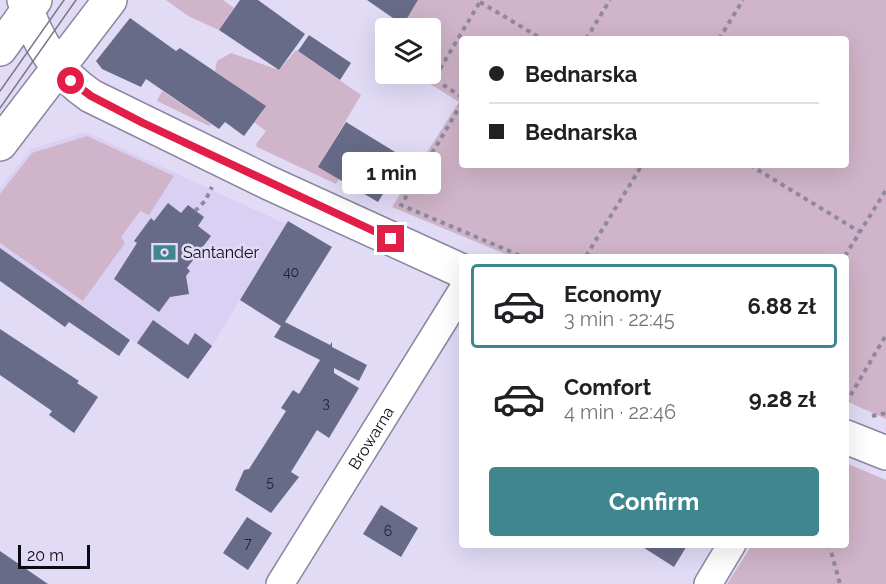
<!DOCTYPE html>
<meta charset="utf-8">
<style>
body{margin:0;font-family:Raleway,sans-serif;background:#f6f6f6;color:#202124;height:100vh;display:flex;flex-direction:column;font-size:22px;white-space:nowrap}
*{box-sizing:border-box;margin:0}
p{font-size:20px;color:#757577}
.icon{flex:none;width:33px;height:33px;fill:none;stroke:currentColor;stroke-width:2;stroke-linecap:round;stroke-linejoin:round}
.map{position:relative;flex:1;overflow:hidden}
.drawer{position:absolute;left:459px;top:254px;width:390px;height:294px;display:flex;flex-direction:column;background:#fff;border-radius:6px;box-shadow:0 6px 24px #0002}
.drawer>*{flex:none}
.hud{position:absolute;left:459px;top:36px;width:390px;height:132px;border-radius:6px;box-shadow:0 6px 24px #0002;display:grid;align-content:center;height:132px;padding:0 30px;background:#fff}
.fabs{position:absolute;left:375px;top:18px;display:grid;gap:12px}
.fabs a{display:grid;place-items:center;width:66px;height:66px;border-radius:6px;background:#fff;box-shadow:0 6px 24px #0002;font-size:30px}
.scale{position:absolute;left:18px;bottom:15px;width:72px;box-sizing:border-box;padding-left:6px;border:3px solid #0c0a12;border-top:0;font-size:16px;line-height:21px;white-space:nowrap;color:#0c0a12;-webkit-text-stroke:4px #e2dbf6;paint-order:stroke}
.end{position:absolute;width:27px;height:27px;margin:-14px;border:8px solid #e11d48;background:#fff;box-shadow:0 0 0 3px #fff}
.from{border-radius:50%}
.bubble{position:absolute;height:42px;border-radius:6px;background:#fff;box-shadow:0 6px 24px #0002;font-size:20px;font-weight:700;line-height:42px;text-align:center}
.hud b{display:flex;align-items:center;gap:21px;height:57px;font-size:22px}
.hud b+b{border-top:2px solid #e0e0e0}
.hud i{width:15px;height:15px;background:#202124}
ul{padding:10px 0 0;list-style:none}
li{display:flex;align-items:center;gap:18px;height:84px;margin:0 12px 9px;padding:0 18px;border:3px solid transparent;border-radius:6px}
li div{flex:1}
li b{display:block;font-size:22px}
li em{font-style:normal;font-weight:700}
li.on{border-color:#3f868e}
li>.icon{width:54px;height:54px;stroke-width:1.5}
.button{display:flex;gap:12px;margin-top:auto;padding:12px 30px}
.button a{flex:1;height:69px;border-radius:6px;background:#3f868e;color:#fff;font-size:24px;font-weight:700;line-height:69px;text-align:center}
.map>svg:first-child{display:block}
.built{fill:#dad0f3}
.green{fill:#d0b4c9;fill-rule:evenodd}
.building{fill:#676b87}
.lines{fill:none;stroke-linecap:round;stroke-linejoin:round}
.minor-casing{stroke:#8d869f;stroke-width:30}
.tertiary-casing{stroke:#8d869f;stroke-width:36}
.path{stroke:#8e899d;stroke-width:4;stroke-dasharray:4.5 4.5;stroke-linecap:butt}
.minor{stroke:#fff;stroke-width:27}
.tertiary{stroke:#fff;stroke-width:33}
.tram{stroke:#7b7789;stroke-width:1.5}
.route{stroke:#e11d48;stroke-width:8}
.labels{text-anchor:middle;dominant-baseline:central;stroke-width:5;stroke-linejoin:round;paint-order:stroke}
.number-label{font-size:14px;fill:#23222f}
.poi-label{font-size:16px;fill:#0c0a12;stroke:#e2dbf6;text-anchor:start}
.street-label{font-size:16px;fill:#0c0a12;stroke:#e2dbf6}
</style>
<div class="map">
<svg width="886" height="584" viewBox="0 0 886 584">
<rect width="100%" height="100%" fill="#e2dbf6"/>
<!-- built -->
<path class="built" d="M 86,132 L 286,224 L 212,346 L 188,379 L 0,248 L 0,188 L 31,149 Z"/>
<!-- green -->
<path class="green" d="M 166,0 L 223,0 L 234,8 L 219,30 L 188,16 Z
M 418,0 L 886,0 L 886,419 L 846,401 L 846,256 L 510,256 L 392,207 L 459,102 L 414,74 L 430,74 L 430,28 L 401,28 ZM 462,39 L 846,39 L 846,165 L 462,165 Z
M 296,50 L 361,95 L 319,166 L 339,179 L 336,184 L 257,147 L 256,144 L 266,131 L 254,122 L 265,106 L 215,71 L 217,61 L 231,53 L 279,70 Z
M 162,91 L 211,124 L 209,126 L 157,101 Z
M 87,136 L 174,176 L 149,215 L 140,211 L 121,237 L 125,243 L 83,301 L 0,243 L 0,194 L 32,153 Z
M 846,463 L 886,480 L 886,584 L 727,584 L 752,545 L 846,544 Z"/>
<!-- building -->
<path class="building" d="M 240,0 L 258,0 L 305,34 L 279,70 L 219,30 Z
M 367,0 L 418,0 L 403,25 Z
M 130,18 L 176,51 L 180,48 L 266,106 L 244,136 L 225,122 L 219,129 L 146,79 L 141,87 L 102,69 L 96,61 Z
M 309,35 L 351,63 L 340,80 L 298,51 Z
M 346,122 L 405,158 L 378,202 L 318,167 Z
M 168,203 L 181,213 L 188,205 L 204,217 L 198,226 L 211,236 L 187,268 L 190,271 L 186,276 L 189,294 L 170,297 L 159,312 L 114,279 L 137,243 L 134,241 L 151,218 L 154,221 Z
M 288,221 L 332,247 L 285,322 L 330,345 L 332,342 L 332,347 L 367,365 L 359,381 L 334,368 L 334,373 L 359,388 L 329,438 L 317,430 L 291,472 L 299,477 L 271,513 L 235,490 L 244,470 L 249,469 L 286,411 L 281,408 L 293,390 L 299,394 L 320,360 L 274,337 L 281,326 L 240,300 Z
M 0,248 L 130,340 L 119,356 L 69,322 L 65,327 L 0,281 Z
M 153,320 L 188,345 L 195,333 L 212,346 L 188,379 L 137,343 Z
M 0,329 L 79,381 L 77,383 L 98,397 L 74,433 L 49,415 L 52,411 L 0,375 Z
M 381,505 L 418,528 L 401,557 L 363,534 Z
M 247,517 L 272,533 L 248,570 L 223,553 Z
M 638,544 L 688,544 L 674,567 Z
M 0,551 L 48,584 L 0,584 Z"/>
<g class="lines">
<defs>
<g id="minor">
<path id="s1" d="M 280,584 L 462,291"/>
<path d="M 708,584 L 732,544"/>
</g>
<path id="tertiary" d="M 24,0 C 35,39 57,73 91,96 L 269,183 L 462,271
M 0,49 L 35,0
M 0,144 L 110,0
M 846,437 L 886,453"/>
</defs>
<!-- minor casing -->
<use href="#minor" class="minor-casing"/>
<!-- tertiary casing -->
<use href="#tertiary" class="tertiary-casing"/>
<!-- path -->
<path class="path" d="M 480,2 L 542,39
M 586,39 L 610,0
M 719,39 L 743,0
M 462,97 L 434,79 L 481,0
M 462,103 L 401,205 L 521,256
M 750,165 L 860,232
M 195,211 L 205,201 L 212,187
M 586,256 L 642,165
M 845,256 L 886,190
M 846,403 L 886,335
M 872,416 L 886,413
M 829,544 L 840,584"/>
<!-- minor -->
<use href="#minor" class="minor"/>
<!-- tertiary -->
<use href="#tertiary" class="tertiary"/>
<!-- tram -->
<path class="tram" d="M 0,91 L 64,0
M 0,108 L 76,0"/>
</g>
<g class="lines">
<!-- route -->
<path class="route" d="M 71,81 L 91,96 L 143,123 L 391,239"/>
</g>
<!-- icons -->
<defs>
<symbol id="bank-bare" viewBox="-9 -9 18 18"><path d="M-6-4H6V4H-6ZM0-2.3a2.3 2.3 0 1 0 0 4.6a2.3 2.3 0 1 0 0-4.6Z" fill="#3f868e" stroke="#e2dbf6" stroke-width="2.5" paint-order="stroke"/></symbol>
</defs>
<g fill-rule="evenodd">
<use href="#bank-bare" x="148" y="236" width="33" height="33"/>
</g>
<g class="labels">
<!-- number labels -->
<g class="number-label">
<text x="291" y="272">40</text>
<text x="326" y="403">3</text>
<text x="270" y="482">5</text>
<text x="388" y="531">6</text>
<text x="248" y="543">7</text>
</g>
<!-- poi labels -->
<g class="poi-label">
<text x="183" y="252">Santander</text>
</g>
<!-- street labels -->
<g class="street-label">
<text stroke="none"><textPath href="#s1" startOffset="172">Browarna</textPath></text>
</g>
</g>
</svg>
<div class="fabs">
<a><svg class="icon" aria-label="layers" viewBox="0 0 24 24"><path d="M12 4l9 5-9 5-9-5zM3 14l9 5 9-5"/></svg></a>
</div>
<div class="scale">20 m</div>
<i class="end from" style="left:71px;top:81px"></i>
<i class="end" style="left:391px;top:239px"></i>
<div class="bubble" style="left:342px;top:152px;width:99px">1 min</div>
<div class="hud">
<b><i class="from"></i>Bednarska</b>
<b><i></i>Bednarska</b>
</div>
<section class="drawer">
<ul>
<li class="on"><svg class="icon" aria-label="car" viewBox="0 0 24 24"><path d="M5 17H2v-5l4-1 3-4h7l3 4 3 1v5h-3M9 17h6M6 11h13"/><circle cx="7" cy="17" r="2"/><circle cx="17" cy="17" r="2"/></svg><div><b>Economy</b><p>3 min · 22:45</p></div><em>6.88 zł</em></li>
<li><svg class="icon" aria-label="car" viewBox="0 0 24 24"><path d="M5 17H2v-5l4-1 3-4h7l3 4 3 1v5h-3M9 17h6M6 11h13"/><circle cx="7" cy="17" r="2"/><circle cx="17" cy="17" r="2"/></svg><div><b>Comfort</b><p>4 min · 22:46</p></div><em>9.28 zł</em></li>
</ul>
<div class="button"><a>Confirm</a></div>
</section>
</div>
